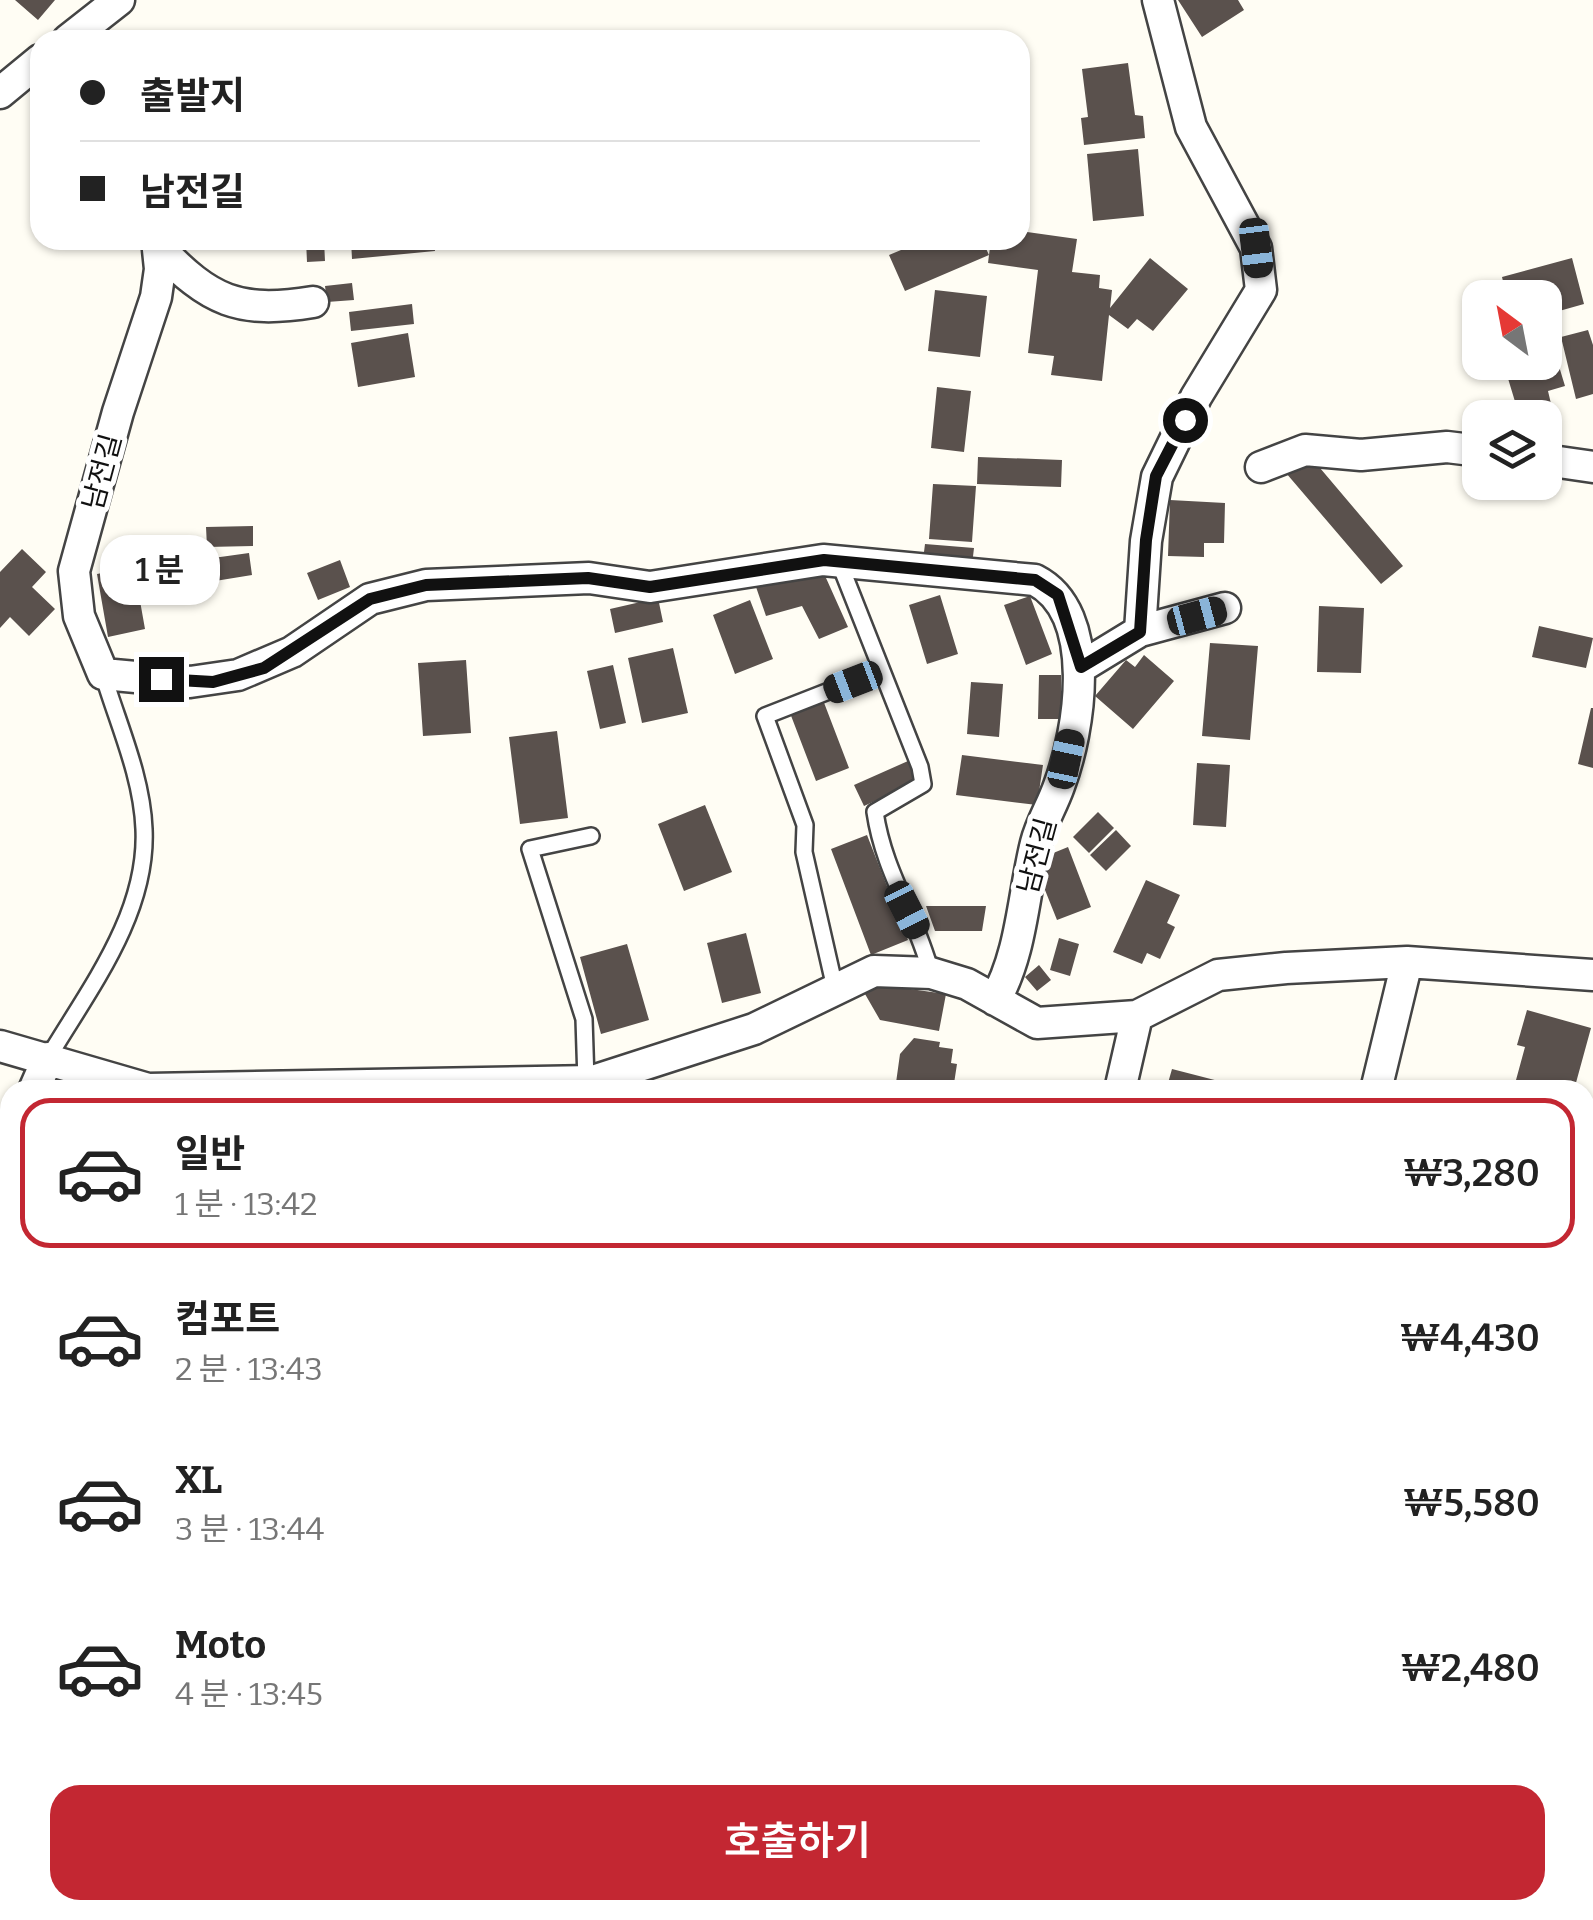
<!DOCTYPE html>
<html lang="ko">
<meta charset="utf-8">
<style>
body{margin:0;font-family:Bitter,"Noto Sans KR",serif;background:#f2f2f2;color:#222;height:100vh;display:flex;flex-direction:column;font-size:38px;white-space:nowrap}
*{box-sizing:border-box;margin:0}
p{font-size:32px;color:#767676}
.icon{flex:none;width:55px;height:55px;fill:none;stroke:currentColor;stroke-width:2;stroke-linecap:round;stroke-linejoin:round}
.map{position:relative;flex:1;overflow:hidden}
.drawer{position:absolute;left:0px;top:1080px;width:1595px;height:840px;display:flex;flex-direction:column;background:#fff;border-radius:30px 30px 0 0;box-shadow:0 2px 8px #0004}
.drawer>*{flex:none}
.guide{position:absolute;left:30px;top:30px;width:1000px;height:220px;border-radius:30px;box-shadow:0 2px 8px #0004;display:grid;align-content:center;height:220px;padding:0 50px;background:#fff}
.needle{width:65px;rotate:328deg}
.controls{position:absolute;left:1462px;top:280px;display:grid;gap:20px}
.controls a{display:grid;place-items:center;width:100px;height:100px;border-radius:20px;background:#fff;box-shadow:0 2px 8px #0004;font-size:50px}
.end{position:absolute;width:45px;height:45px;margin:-22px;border:12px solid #111;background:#fff;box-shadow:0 0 0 5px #fff}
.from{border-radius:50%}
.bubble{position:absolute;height:70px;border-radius:30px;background:#fff;box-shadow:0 2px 8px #0004;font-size:32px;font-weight:600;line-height:70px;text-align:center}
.car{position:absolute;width:30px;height:60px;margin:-30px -15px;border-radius:12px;box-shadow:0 0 8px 2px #0007;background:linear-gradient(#222 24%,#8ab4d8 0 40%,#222 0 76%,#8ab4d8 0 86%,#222 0)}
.guide b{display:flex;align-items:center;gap:35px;height:95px;font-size:38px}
.guide b+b{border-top:2px solid #e0e0e0}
.guide i{width:25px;height:25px;background:#222}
ul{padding:18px 0 0;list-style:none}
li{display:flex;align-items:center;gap:30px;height:150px;margin:0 20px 15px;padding:0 30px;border:5px solid transparent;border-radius:30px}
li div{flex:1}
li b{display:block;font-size:38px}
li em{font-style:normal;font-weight:600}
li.selected{border-color:#c32732}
li>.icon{width:90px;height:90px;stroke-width:1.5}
.action{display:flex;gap:20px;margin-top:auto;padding:20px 50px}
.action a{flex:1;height:115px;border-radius:30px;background:#c32732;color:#fff;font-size:40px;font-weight:600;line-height:115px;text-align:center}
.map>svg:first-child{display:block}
.industrial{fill:#eee6ef}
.building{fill:#5a514d}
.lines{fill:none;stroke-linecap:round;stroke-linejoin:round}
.service-casing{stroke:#444;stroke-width:20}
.minor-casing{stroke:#444;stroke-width:35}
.service{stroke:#fff;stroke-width:15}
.minor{stroke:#fff;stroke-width:30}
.route{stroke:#111;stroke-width:12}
.labels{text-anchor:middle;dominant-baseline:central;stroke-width:10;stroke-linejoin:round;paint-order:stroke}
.street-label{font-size:28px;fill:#111;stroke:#fff}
</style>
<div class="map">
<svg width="1593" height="1920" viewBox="0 0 1593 1920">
<rect width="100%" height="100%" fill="#fffdf4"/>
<!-- industrial -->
<path class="industrial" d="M 10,1605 L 10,1844 L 0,1834 L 0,1621 Z"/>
<!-- building -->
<path class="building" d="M 15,0 L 55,0 L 38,20 Z
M 1178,0 L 1238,0 L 1244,10 L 1202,37 Z
M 1128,63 L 1135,115 L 1143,116 L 1145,138 L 1084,145 L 1081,118 L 1088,117 L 1082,69 Z
M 1138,149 L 1144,216 L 1093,221 L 1087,154 Z
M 1020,231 L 1077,239 L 1072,272 L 1100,275 L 1099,288 L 1112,290 L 1110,308 L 1150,258 L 1188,289 L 1153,331 L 1137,319 L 1128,329 L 1109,315 L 1102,381 L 1051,375 L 1054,356 L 1028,353 L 1038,270 L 988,263 L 989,255 L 905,291 L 889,255 L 925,240 L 982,240 L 989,255 L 991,240 L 1020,240 Z
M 306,240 L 324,240 L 325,261 L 307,262 Z
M 351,240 L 434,240 L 435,251 L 352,259 Z
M 1572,258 L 1584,304 L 1545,315 L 1545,298 L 1507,298 L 1502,277 Z
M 352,283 L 354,300 L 327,302 L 325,286 Z
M 935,290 L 987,296 L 980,357 L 928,351 Z
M 412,304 L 414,324 L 351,331 L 349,312 Z
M 1588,330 L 1593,345 L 1593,394 L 1576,399 L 1561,337 Z
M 408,333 L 415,377 L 358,387 L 351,343 Z
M 1551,340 L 1565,386 L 1548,391 L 1552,408 L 1520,418 L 1503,362 L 1545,362 L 1545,342 Z
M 937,387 L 971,391 L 964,452 L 931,448 Z
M 1309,455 L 1403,566 L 1381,584 L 1286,473 Z
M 978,457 L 1062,460 L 1061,487 L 977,484 Z
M 933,484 L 976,486 L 972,542 L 929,539 Z
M 1170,500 L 1225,503 L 1224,543 L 1204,543 L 1204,557 L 1168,556 Z
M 253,526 L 253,546 L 207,547 L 206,527 Z
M 925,544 L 974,548 L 972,565 L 923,560 Z
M 22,549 L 46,572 L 32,587 L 55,609 L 29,636 L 10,617 L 0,628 L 0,572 Z
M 249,553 L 252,575 L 209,582 L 206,559 Z
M 340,560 L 350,587 L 318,600 L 307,573 Z
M 134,567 L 145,629 L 108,637 L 97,574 Z
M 822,569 L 848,627 L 819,639 L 802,606 L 766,616 L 755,584 Z
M 940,595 L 958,654 L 927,664 L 909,605 Z
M 1030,596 L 1052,654 L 1026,665 L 1004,605 Z
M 658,598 L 663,622 L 615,633 L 610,609 Z
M 750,600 L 773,659 L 735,674 L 713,615 Z
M 1319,606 L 1364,608 L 1361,673 L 1317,672 Z
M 1539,626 L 1593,638 L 1586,668 L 1532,657 Z
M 1210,643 L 1258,646 L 1250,740 L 1202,736 Z
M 673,648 L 688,713 L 642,723 L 628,658 Z
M 1144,655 L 1174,681 L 1133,729 L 1095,696 L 1126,660 L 1135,667 Z
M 466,660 L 471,733 L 423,736 L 418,663 Z
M 613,665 L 626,723 L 600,729 L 587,671 Z
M 1039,675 L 1061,675 L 1061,719 L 1038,719 Z
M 971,682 L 1003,684 L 999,737 L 967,734 Z
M 823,700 L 849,768 L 816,781 L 790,713 Z
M 1591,708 L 1593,708 L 1593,768 L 1578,764 Z
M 557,731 L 568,818 L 520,824 L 509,737 Z
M 962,755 L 1043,765 L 1037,805 L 956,795 Z
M 908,761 L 917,782 L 864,806 L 854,785 Z
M 1197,763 L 1230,765 L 1226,827 L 1193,825 Z
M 705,805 L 732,872 L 684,891 L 658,824 Z
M 1098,812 L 1114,828 L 1089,853 L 1073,837 Z
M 1116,830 L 1131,846 L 1106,871 L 1090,855 Z
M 867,835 L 908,940 L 871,955 L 831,849 Z
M 1068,847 L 1091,907 L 1057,920 L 1037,870 L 1041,858 Z
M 1146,880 L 1180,895 L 1167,923 L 1175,927 L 1160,959 L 1147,953 L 1142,964 L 1113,952 Z
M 926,906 L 986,906 L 982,931 L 935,931 Z
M 746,933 L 761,993 L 722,1003 L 707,943 Z
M 1059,938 L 1079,944 L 1070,976 L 1050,970 Z
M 627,944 L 649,1020 L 601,1034 L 580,957 Z
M 1039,965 L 1051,980 L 1037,991 L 1025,977 Z
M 867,983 L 946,994 L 939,1031 L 880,1020 L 865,994 Z
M 1527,1010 L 1591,1028 L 1574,1090 L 1503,1090 L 1506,1081 L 1516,1080 L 1525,1047 L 1517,1045 Z
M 914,1038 L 940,1042 L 939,1047 L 953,1049 L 951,1063 L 957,1064 L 953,1090 L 895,1090 L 900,1054 Z
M 1172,1069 L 1234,1085 L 1232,1090 L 1166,1090 Z
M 1585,1215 L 1592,1217 L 1586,1238 L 1585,1238 Z
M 1585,1294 L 1593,1296 L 1592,1362 L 1585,1360 Z
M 1585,1404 L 1593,1405 L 1593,1445 L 1585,1443 Z
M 1585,1627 L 1593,1629 L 1593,1696 L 1585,1694 Z
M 0,1663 L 10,1666 L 10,1749 L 0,1746 Z
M 1447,1910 L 1462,1910 L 1468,1920 L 1440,1920 Z"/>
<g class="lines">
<defs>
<path id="service" d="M 839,562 L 920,767 L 923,784 L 875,812 C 884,873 916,915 931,973
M 835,988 L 804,852 L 805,825 L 765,716 L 880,671
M 48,1058 C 89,989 148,914 144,829 C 142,776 118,724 103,674
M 586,1081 L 584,1019 L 530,849 L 591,836"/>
<path id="minor" d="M 68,40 L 119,0
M 0,93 L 40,60
M 157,240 L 160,269 L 156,297 L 118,412 L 74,571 L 79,616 L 103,674 L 190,682 L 238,675 L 292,652 L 370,599 L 426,585 L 589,578 L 650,587 L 823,560 L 1035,580 C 1099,613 1080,730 1059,786 C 1052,806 1041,823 1036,843 C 1023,895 1022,953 995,1000
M 159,248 C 210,301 238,314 313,302
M 1545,460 L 1593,467
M 1261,467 L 1305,450 L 1361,455 L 1447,447 L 1480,451
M 1140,631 L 1146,541 L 1157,477 L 1196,397 L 1261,290 L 1256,248 L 1191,127 L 1158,0
M 1081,667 L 1140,631 L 1225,608
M 0,1046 L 148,1089 L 593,1081 L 754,1029 L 874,971 L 931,973 L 967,984 L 1037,1023 L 1137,1016 L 1218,975 L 1286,968 L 1407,962 L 1593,975
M 34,1090 L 48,1058
M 1120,1090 L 1137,1016
M 1376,1090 L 1407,962
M 1585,1257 L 1593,1259
M 1585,1485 L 1593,1486
M 0,1600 L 10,1584
M 1585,1761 L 1593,1759
M 0,1847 L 10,1856
M 1549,1910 L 1568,1920
M 19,1920 L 19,1910"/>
</defs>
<!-- service casing -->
<use href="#service" class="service-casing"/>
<!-- minor casing -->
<use href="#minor" class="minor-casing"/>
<!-- service -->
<use href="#service" class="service"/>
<!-- minor -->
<use href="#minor" class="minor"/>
</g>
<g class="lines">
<!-- route -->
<path class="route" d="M 161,679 L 213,682 L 264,668 L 370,599 L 426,585 L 588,578 L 650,587 L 824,560 L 1035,580 L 1058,595 L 1081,667 L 1140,632 L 1146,540 L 1156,476 L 1185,420"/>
</g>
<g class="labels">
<!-- street labels -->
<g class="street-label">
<text transform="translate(102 472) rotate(-75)">남전길</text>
<text transform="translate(1037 856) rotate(-75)">남전길</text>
</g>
</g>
</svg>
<div class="controls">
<a><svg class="needle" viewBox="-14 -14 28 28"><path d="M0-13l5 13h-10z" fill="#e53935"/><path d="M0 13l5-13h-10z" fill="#767676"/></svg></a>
<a><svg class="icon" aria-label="layers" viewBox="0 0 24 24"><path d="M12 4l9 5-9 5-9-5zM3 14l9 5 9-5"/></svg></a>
</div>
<i class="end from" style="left:1185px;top:420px"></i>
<i class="end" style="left:161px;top:679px"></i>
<div class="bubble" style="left:100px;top:535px;width:120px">1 분</div>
<i class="car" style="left:1256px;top:248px;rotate:173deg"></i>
<i class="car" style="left:1197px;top:616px;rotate:75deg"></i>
<i class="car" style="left:853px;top:682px;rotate:249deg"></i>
<i class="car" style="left:1066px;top:759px;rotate:12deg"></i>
<i class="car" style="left:907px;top:910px;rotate:153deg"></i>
<div class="guide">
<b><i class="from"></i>출발지</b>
<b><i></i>남전길</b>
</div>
<section class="drawer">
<ul>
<li class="selected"><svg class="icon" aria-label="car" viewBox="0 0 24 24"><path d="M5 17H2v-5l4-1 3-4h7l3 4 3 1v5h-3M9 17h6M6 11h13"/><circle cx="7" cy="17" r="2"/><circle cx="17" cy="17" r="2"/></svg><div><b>일반</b><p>1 분 · 13:42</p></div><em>₩3,280</em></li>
<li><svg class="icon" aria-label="car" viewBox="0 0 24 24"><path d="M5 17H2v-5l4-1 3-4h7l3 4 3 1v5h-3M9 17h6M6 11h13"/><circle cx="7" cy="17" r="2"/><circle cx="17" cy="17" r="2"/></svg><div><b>컴포트</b><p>2 분 · 13:43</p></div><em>₩4,430</em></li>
<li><svg class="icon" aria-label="car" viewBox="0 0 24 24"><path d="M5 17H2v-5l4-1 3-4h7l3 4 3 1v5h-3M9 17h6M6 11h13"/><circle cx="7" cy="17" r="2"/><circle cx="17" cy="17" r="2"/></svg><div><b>XL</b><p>3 분 · 13:44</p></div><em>₩5,580</em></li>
<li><svg class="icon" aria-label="car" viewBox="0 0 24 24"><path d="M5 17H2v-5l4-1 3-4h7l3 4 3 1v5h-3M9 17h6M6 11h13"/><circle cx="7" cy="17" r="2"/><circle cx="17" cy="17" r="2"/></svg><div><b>Moto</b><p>4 분 · 13:45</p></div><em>₩2,480</em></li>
</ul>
<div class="action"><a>호출하기</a></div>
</section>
</div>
